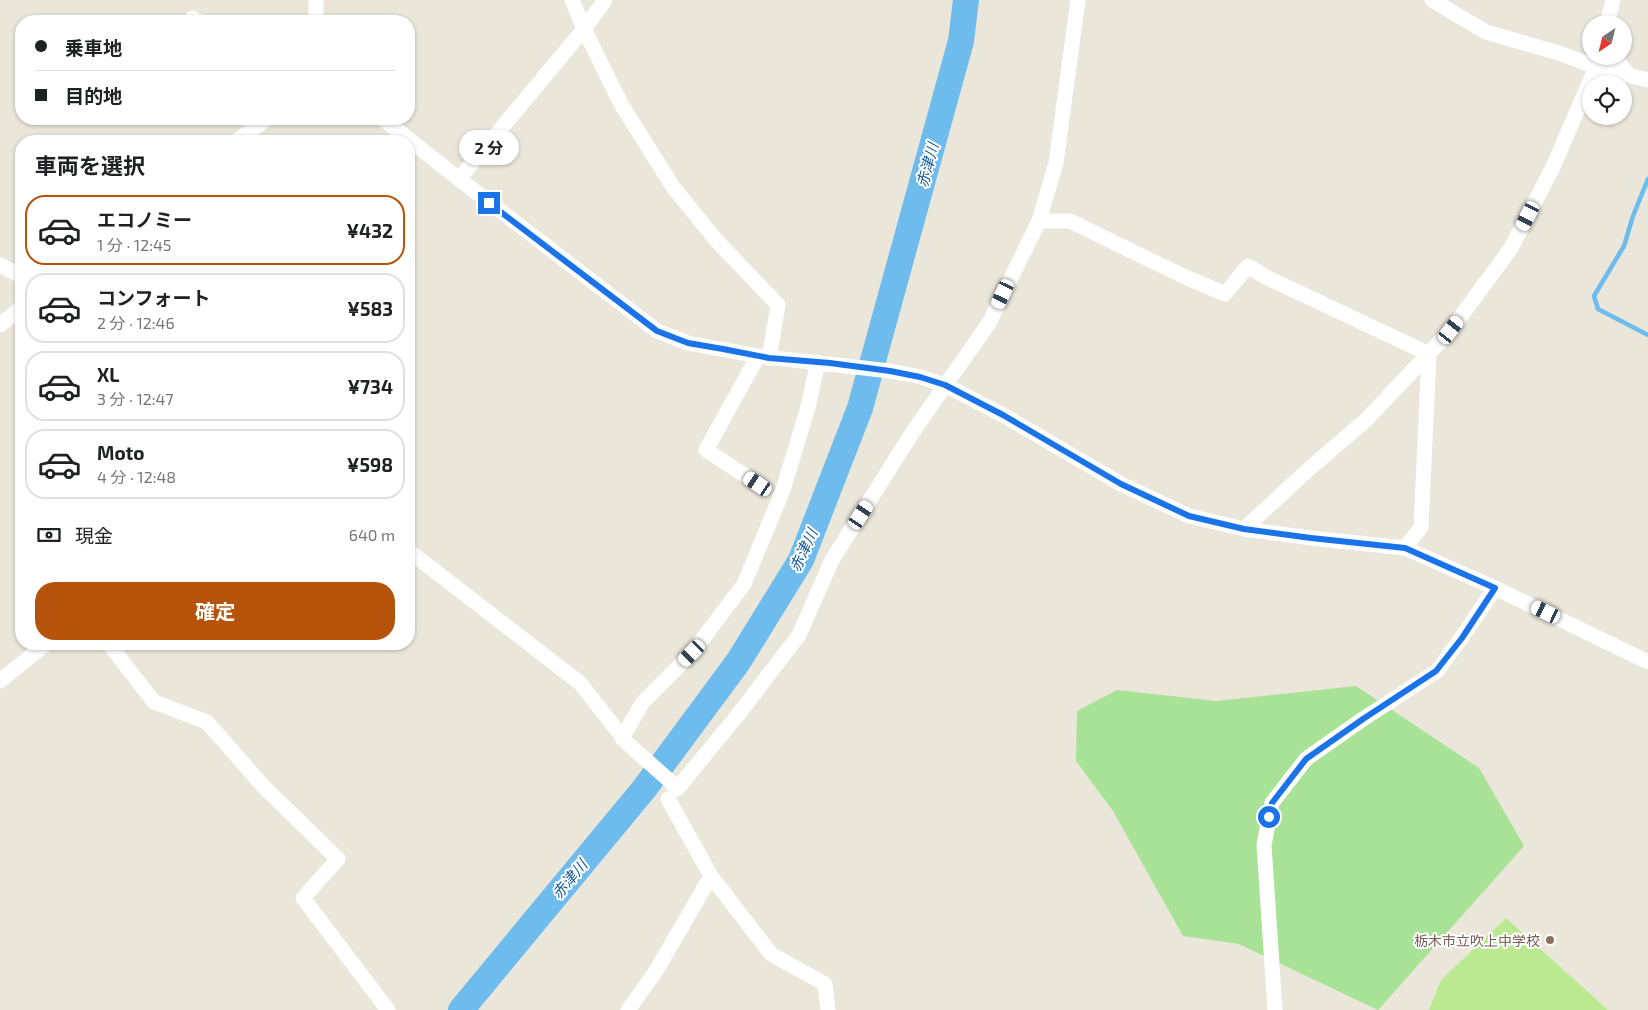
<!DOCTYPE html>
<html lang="ja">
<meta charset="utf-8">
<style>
body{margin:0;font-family:"Exo 2","Noto Sans JP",sans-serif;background:#f2f2f2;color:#202124;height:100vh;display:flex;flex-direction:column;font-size:19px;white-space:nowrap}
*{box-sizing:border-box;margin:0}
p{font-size:16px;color:#757577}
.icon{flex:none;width:28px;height:28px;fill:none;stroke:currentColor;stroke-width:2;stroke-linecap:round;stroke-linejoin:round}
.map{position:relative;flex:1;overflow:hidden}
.sheet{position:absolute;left:15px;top:135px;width:400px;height:515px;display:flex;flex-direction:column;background:#fff;border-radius:20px;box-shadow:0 1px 4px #0004}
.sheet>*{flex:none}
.top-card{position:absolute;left:15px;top:15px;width:400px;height:110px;border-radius:20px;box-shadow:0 1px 4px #0004;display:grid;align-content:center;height:110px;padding:0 20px;background:#fff}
.needle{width:32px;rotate:215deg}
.buttons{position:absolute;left:1582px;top:15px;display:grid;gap:10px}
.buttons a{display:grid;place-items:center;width:50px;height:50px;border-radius:50%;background:#fff;box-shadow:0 1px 4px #0004;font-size:25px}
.end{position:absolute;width:22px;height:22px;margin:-11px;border:6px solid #1a73e8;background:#fff;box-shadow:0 0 0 2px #fff}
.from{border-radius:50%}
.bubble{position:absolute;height:35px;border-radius:18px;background:#fff;box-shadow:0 1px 4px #0004;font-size:16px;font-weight:700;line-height:35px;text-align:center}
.car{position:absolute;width:15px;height:30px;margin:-15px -8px;border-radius:6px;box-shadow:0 0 4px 1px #0007;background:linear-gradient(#fff 24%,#345 0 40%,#fff 0 76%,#345 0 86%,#fff 0)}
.top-card b{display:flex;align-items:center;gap:18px;height:48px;font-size:19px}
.top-card b+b{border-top:1px solid #e0e0e0}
.top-card i{width:12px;height:12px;background:#202124}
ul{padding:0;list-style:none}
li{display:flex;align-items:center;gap:15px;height:70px;margin:0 10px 8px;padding:0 10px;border:2px solid #e0e0e0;border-radius:20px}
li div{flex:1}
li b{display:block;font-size:19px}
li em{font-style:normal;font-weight:700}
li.active{border-color:#b45309}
li>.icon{width:45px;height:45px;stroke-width:1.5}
h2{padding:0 20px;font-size:22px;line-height:60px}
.pay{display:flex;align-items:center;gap:12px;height:55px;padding:0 20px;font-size:19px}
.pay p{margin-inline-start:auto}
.cta{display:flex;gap:10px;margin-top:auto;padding:10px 20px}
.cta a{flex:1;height:58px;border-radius:20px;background:#b45309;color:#fff;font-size:20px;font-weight:700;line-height:58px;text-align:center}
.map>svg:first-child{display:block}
.green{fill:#a7e296}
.pitch{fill:#bae992}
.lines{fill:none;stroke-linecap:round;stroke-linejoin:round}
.stream{stroke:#6dbced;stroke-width:4.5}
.river{stroke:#6dbced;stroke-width:26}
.minor{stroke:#fff;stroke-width:15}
.route{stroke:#1a73e8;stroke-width:6}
.education-dot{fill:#8d6e63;stroke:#fff;stroke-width:2}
.labels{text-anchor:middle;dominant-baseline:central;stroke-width:4;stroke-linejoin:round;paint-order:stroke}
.education-label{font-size:14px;fill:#785e54;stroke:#fff;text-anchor:end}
.water-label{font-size:15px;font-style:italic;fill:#0e5897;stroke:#fff}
</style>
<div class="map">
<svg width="1648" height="1010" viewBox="0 0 1648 1010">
<rect width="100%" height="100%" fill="#ebe6da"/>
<!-- green -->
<path class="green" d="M 1356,686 L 1479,768 L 1524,846 L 1378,1010 L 1239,944 L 1183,936 L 1113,811 L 1076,761 L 1077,711 L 1117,690 L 1216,701 Z"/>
<!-- pitch -->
<path class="pitch" d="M 1506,918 L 1608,1010 L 1429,1010 L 1441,980 Z"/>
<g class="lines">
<!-- stream -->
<path class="stream" d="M 1648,179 L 1633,216 L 1624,246 L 1594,296 L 1598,309 L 1648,335"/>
<!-- river -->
<path class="river" d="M 461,1010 L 644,789 L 738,662 L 801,560 L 860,408 L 961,41 L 966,0"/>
<!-- minor -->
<path class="minor" d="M 316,0 L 316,21
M 572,0 L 584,29 L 621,104 L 673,187 L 716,240 L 778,305 L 769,358
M 1432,0 L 1486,32 L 1562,54 L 1596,67 L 1648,80
M 192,18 L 198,21
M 1607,24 L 1613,0
M 1613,56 L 1630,76
M 383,119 L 459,179 L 657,331 L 688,343 L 758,356 L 890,371 L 921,377 L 945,385 L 1003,415 L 1121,484 L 1189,516 L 1244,529 L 1311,538 L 1405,548 L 1495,588 L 1648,662
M 236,141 L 267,119
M 459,179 L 584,29 L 605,0
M 1039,221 L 1070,221 L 1183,276 L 1225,294 L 1248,266 L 1266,277 L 1429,354
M 0,265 L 21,276
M 0,325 L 21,308
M 758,484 L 706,450 L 758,356
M 1244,529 L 1310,468 L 1365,421 L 1451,330 L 1511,248 L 1553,167 L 1596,67
M 1405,548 L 1421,527 L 1429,354
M 409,551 L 580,683 L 627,743 L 671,782 L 677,789 L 741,711 L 799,635 L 832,560 L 914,430 L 989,323 L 1039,221 L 1056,163 L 1078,0
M 109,644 L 154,702 L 207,722 L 264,787 L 338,859 L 303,898 L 388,1010
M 0,681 L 46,644
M 622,738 L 643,702 L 692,653 L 744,584 L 783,490 L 808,407 L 818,362
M 668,799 L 711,876 L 771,954 L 825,984 L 828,1010
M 628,1010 L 656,971 L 711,876
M 1275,1010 L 1264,845 L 1272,803 L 1306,759 L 1363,719 L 1437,671 L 1462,637 L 1495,588"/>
</g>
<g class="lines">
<!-- route -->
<path class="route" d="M 489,203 L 657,331 L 688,343 L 723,349 L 769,358 L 830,363 L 890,371 L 920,377 L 945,385 L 1003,415 L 1121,484 L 1189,516 L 1244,529 L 1311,538 L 1405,548 L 1495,588 L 1462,638 L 1436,671 L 1363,719 L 1306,759 L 1272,803 L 1269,817"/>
</g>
<!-- markers -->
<circle class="education-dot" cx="1550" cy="940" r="5"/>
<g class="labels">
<!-- education labels -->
<g class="education-label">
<text x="1540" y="940">栃木市立吹上中学校</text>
</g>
<!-- water labels -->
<g class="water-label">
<text transform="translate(927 165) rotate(-75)">赤津川</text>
<text transform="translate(803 550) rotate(-65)">赤津川</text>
<text transform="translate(569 879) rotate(-50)">赤津川</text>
</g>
</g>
</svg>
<div class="buttons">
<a><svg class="needle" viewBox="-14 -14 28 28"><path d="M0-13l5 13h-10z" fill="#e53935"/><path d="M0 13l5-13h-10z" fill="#757577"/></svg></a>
<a><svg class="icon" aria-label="locate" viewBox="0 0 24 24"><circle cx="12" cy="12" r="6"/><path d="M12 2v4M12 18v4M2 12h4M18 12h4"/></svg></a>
</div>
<i class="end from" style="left:1269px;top:817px"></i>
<i class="end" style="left:489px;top:203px"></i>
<div class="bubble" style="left:459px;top:130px;width:60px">2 分</div>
<i class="car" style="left:1528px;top:216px;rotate:207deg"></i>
<i class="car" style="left:1003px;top:294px;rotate:205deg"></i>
<i class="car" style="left:1451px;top:330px;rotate:37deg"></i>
<i class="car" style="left:758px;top:484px;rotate:304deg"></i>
<i class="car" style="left:861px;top:515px;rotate:33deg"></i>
<i class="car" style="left:1546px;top:612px;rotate:296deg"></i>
<i class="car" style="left:692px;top:653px;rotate:224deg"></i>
<div class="top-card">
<b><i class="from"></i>乗車地</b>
<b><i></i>目的地</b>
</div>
<section class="sheet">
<h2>車両を選択</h2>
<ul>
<li class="active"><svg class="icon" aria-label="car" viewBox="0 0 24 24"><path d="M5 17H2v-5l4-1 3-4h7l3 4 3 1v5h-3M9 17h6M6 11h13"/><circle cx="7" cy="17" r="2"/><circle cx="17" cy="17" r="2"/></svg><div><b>エコノミー</b><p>1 分 · 12:45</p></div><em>¥432</em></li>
<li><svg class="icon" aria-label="car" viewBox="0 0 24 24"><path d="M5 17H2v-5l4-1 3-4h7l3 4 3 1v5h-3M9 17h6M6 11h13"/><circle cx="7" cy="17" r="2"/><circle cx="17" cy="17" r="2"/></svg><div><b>コンフォート</b><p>2 分 · 12:46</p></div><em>¥583</em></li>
<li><svg class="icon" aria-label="car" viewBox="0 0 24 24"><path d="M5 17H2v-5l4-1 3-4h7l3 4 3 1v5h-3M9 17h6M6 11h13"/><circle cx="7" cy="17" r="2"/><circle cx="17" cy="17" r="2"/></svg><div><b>XL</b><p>3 分 · 12:47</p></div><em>¥734</em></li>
<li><svg class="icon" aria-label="car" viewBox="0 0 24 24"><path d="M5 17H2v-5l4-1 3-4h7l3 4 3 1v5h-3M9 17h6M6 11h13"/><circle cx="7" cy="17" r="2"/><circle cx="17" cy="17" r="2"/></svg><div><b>Moto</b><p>4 分 · 12:48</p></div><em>¥598</em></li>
</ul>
<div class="pay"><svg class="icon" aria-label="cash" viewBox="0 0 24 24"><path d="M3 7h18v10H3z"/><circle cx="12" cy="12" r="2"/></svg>現金<p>640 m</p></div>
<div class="cta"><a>確定</a></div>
</section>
</div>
